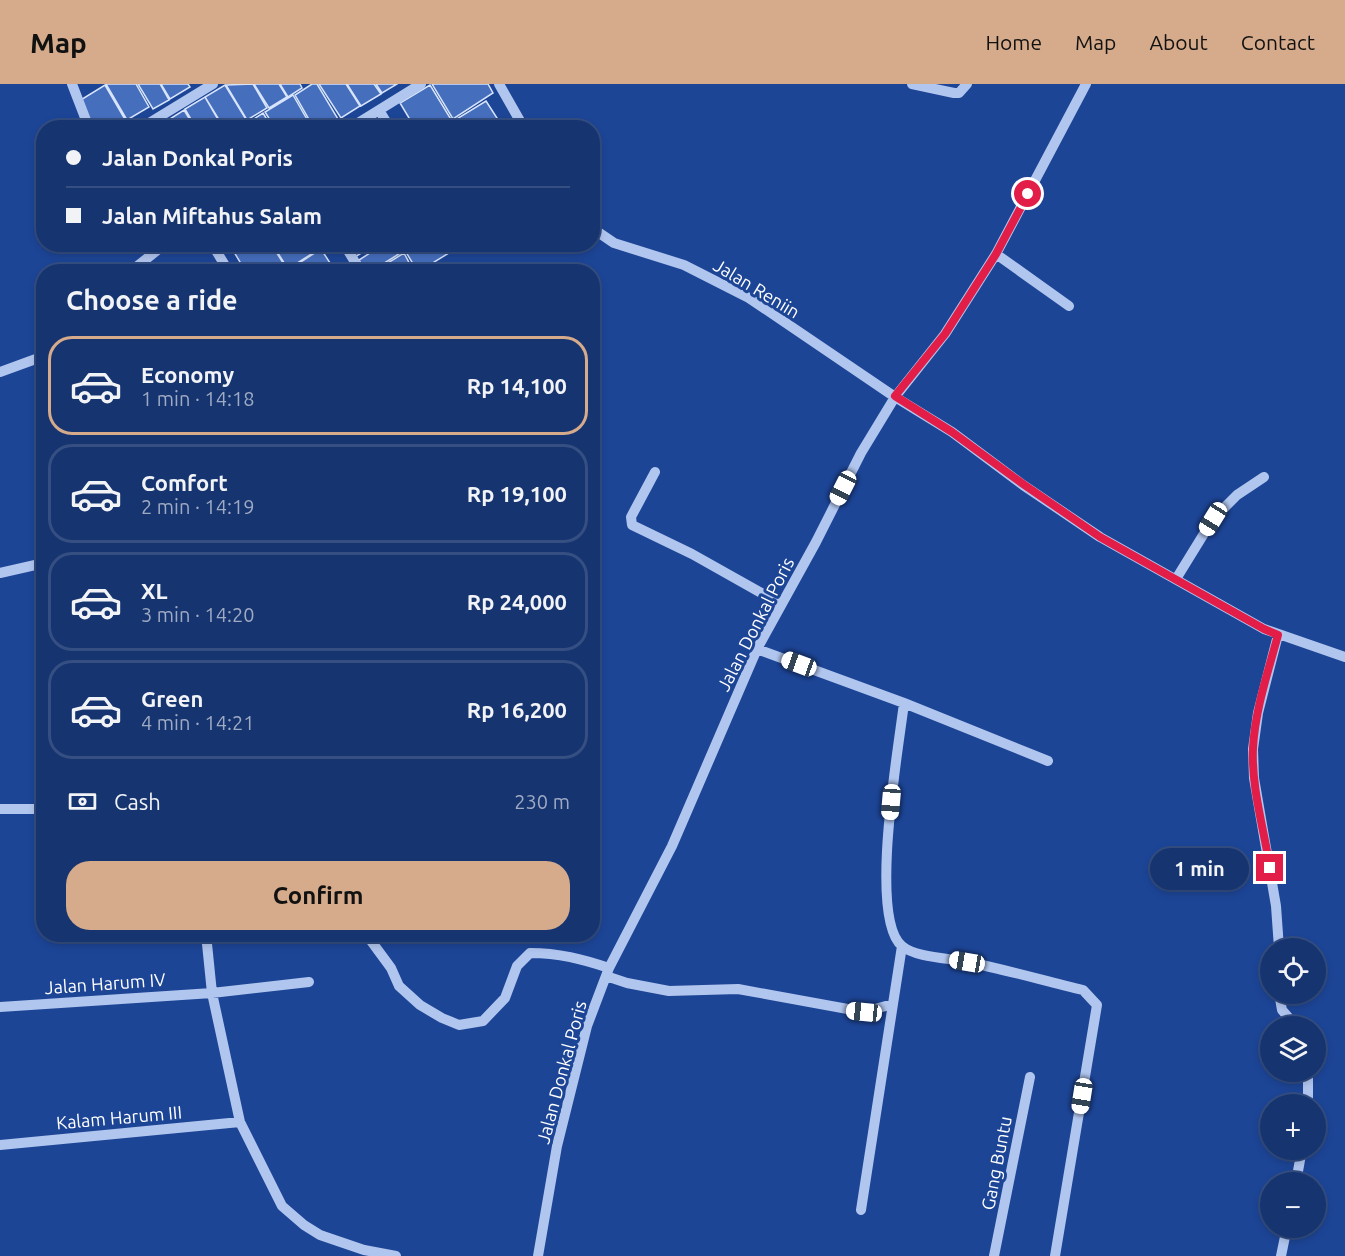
<!DOCTYPE html>
<meta charset="utf-8">
<style>
body{margin:0;font-family:Ubuntu,sans-serif;background:#233f78;color:#f1f3f6;height:100vh;display:flex;flex-direction:column;font-size:22px;white-space:nowrap}
*{box-sizing:border-box;margin:0}
p{font-size:20px;color:#9eaac3}
.icon{flex:none;width:33px;height:33px;fill:none;stroke:currentColor;stroke-width:2;stroke-linecap:round;stroke-linejoin:round}
.map{position:relative;flex:1;overflow:hidden}
.drawer{position:absolute;left:36px;top:180px;width:564px;height:678px;display:flex;flex-direction:column;background:#163470;border-radius:24px;box-shadow:0 3px 9px #0003,0 0 0 2px #354f83}
.drawer>*{flex:none}
.banner{position:absolute;left:36px;top:36px;width:564px;height:132px;border-radius:24px;box-shadow:0 3px 9px #0003,0 0 0 2px #354f83;display:grid;align-content:center;height:132px;padding:0 30px;background:#163470}
.buttons{position:absolute;left:1260px;top:854px;display:grid;gap:12px}
.buttons a{display:grid;place-items:center;width:66px;height:66px;border-radius:50%;background:#163470;box-shadow:0 3px 9px #0003,0 0 0 2px #354f83;font-size:30px}
.end{position:absolute;width:27px;height:27px;margin:-14px;border:8px solid #e11d48;background:#fff;box-shadow:0 0 0 3px #fff}
.from{border-radius:50%}
.bubble{position:absolute;height:42px;border-radius:21px;background:#163470;box-shadow:0 3px 9px #0003,0 0 0 2px #354f83;font-size:20px;font-weight:600;line-height:42px;text-align:center}
.car{position:absolute;width:18px;height:36px;margin:-18px -9px;border-radius:8px;box-shadow:0 0 4px 2px #0007;background:linear-gradient(#fff 24%,#345 0 40%,#fff 0 76%,#345 0 86%,#fff 0)}
.banner b{display:flex;align-items:center;gap:21px;height:57px;font-size:22px}
.banner b+b{border-top:2px solid #354f83}
.banner i{width:15px;height:15px;background:#f1f3f6}
ul{padding:0;list-style:none}
li{display:flex;align-items:center;gap:18px;height:99px;margin:0 12px 9px;padding:0 18px;border:3px solid #354f83;border-radius:24px}
li div{flex:1}
li b{display:block;font-size:22px}
li em{font-style:normal;font-weight:600}
li.active{border-color:#d6ab8b}
li>.icon{width:54px;height:54px;stroke-width:1.5}
h2{padding:0 30px;font-size:27px;line-height:72px}
.pay{display:flex;align-items:center;gap:15px;height:66px;padding:0 30px;font-size:22px}
.pay p{margin-inline-start:auto}
.button{display:flex;gap:12px;margin-top:auto;padding:12px 30px}
.button a{flex:1;height:69px;border-radius:24px;background:#d6ab8b;color:#111;font-size:24px;font-weight:600;line-height:69px;text-align:center}
header{display:flex;align-items:center;gap:36px;box-sizing:border-box;height:84px;padding:0 30px;background:#d6ab8b;color:#111}
header strong{font-size:28px}
nav{display:flex;gap:33px;margin-inline-start:auto;font-size:21px}
.map>svg:first-child{display:block}
.building{fill:#456ebd;stroke:#d7e4fb;stroke-width:1.5}
.lines{fill:none;stroke-linecap:round;stroke-linejoin:round}
.minor{stroke:#b1c6ef;stroke-width:10}
.route{stroke:#e11d48;stroke-width:8}
.labels{text-anchor:middle;dominant-baseline:central;stroke-width:6;stroke-linejoin:round;paint-order:stroke}
.street-label{font-size:18px;fill:#fff;stroke:#1d4596}
</style>
<header>
<strong>Map</strong>
<nav><a>Home</a><a>Map</a><a>About</a><a>Contact</a></nav>
</header>
<div class="map">
<svg width="1345" height="1172" viewBox="0 0 1345 1172">
<rect width="100%" height="100%" fill="#1d4596"/>
<!-- building -->
<path class="building" d="M 106,0 L 136,0 L 149,23 L 127,36 Z
M 138,0 L 160,0 L 169,16 L 153,25 Z
M 161,0 L 188,0 L 190,3 L 170,15 Z
M 253,0 L 267,24 L 247,36 L 226,1 Z
M 254,0 L 279,0 L 287,13 L 269,24 Z
M 280,0 L 300,0 L 302,4 L 288,13 Z
M 312,0 L 317,0 L 338,35 L 325,44 L 314,44 L 295,11 Z
M 319,0 L 346,0 L 360,22 L 341,34 Z
M 347,0 L 374,0 L 381,10 L 361,22 Z
M 376,0 L 397,0 L 382,9 Z
M 432,0 L 488,0 L 493,9 L 453,35 Z
M 105,1 L 126,37 L 115,44 L 95,44 L 79,17 Z
M 225,1 L 247,37 L 236,44 L 224,44 L 205,13 Z
M 430,1 L 452,37 L 441,44 L 415,44 L 400,19 Z
M 293,11 L 312,44 L 275,44 L 265,28 Z
M 205,13 L 223,44 L 196,44 L 185,25 Z
M 486,17 L 497,34 L 482,44 L 452,44 L 450,39 Z
M 184,26 L 195,44 L 168,44 L 165,38 Z
M 263,29 L 272,44 L 240,44 Z
M 379,36 L 383,44 L 367,44 Z
M 497,36 L 502,44 L 485,44 Z
M 221,160 L 241,160 L 226,169 Z
M 245,160 L 271,160 L 287,185 L 283,188 L 246,188 L 234,168 Z
M 286,160 L 327,160 L 288,185 L 276,166 Z
M 348,160 L 376,160 L 355,173 Z
M 384,160 L 398,160 L 402,168 L 370,188 L 366,188 L 359,176 Z
M 401,160 L 455,160 L 457,164 L 418,188 Z
M 321,165 L 332,182 L 323,188 L 285,188 Z
M 404,169 L 414,188 L 373,188 Z"/>
<g class="lines">
<!-- minor -->
<path class="minor" d="M 72,0 L 89,44
M 499,0 L 524,44
M 912,0 L 954,9 L 959,9 L 967,0
M 379,26 L 390,44
M 141,44 L 213,0
M 350,44 L 421,0
M 592,144 L 614,159 L 684,181 L 749,214 L 895,313 L 952,348 L 1023,401 L 1100,453 L 1264,545 L 1345,573
M 212,160 L 229,188
M 344,160 L 361,188
M 462,160 L 463,162
M 996,170 L 1069,222
M 130,188 L 165,160
M 0,288 L 44,272
M 655,388 L 631,433 L 632,441 L 692,470 L 781,520
M 0,489 L 44,479
M 1176,495 L 1213,435 L 1237,411 L 1264,393
M 1278,551 L 1258,629 L 1253,665 L 1254,694 L 1276,822 L 1279,864
M 757,565 L 904,619 L 1048,677
M 904,619 C 899,662 868,834 902,862 C 916,874 950,874 968,878 C 1007,886 1045,897 1083,906 L 1097,921 L 1055,1172
M 0,725 L 44,725
M 206,850 L 212,909 L 240,1038 L 282,1122 L 304,1141 L 320,1151 L 364,1166 L 396,1172
M 366,850 L 391,884 L 399,902 L 420,921 L 442,934 L 459,941 L 483,937 L 505,914 L 517,882 L 530,869 C 559,869 582,875 609,884
M 606,892 L 627,899 L 669,907 L 738,905 L 864,928 L 893,920
M 1279,909 L 1282,926 L 1296,942
M 0,923 L 212,909 L 309,898
M 1308,1020 L 1308,987
M 0,1061 L 240,1038
M 1296,1098 L 1302,1065
M 861,1126 L 902,862
M 538,1172 L 557,1062 L 587,942 L 609,884 L 672,762 L 757,565 L 816,458 L 861,369 L 895,313 L 945,250 L 996,170 L 1086,0
M 994,1172 L 1030,993
M 1281,1172 L 1287,1143"/>
</g>
<g class="lines">
<!-- route -->
<path class="route" d="M 1028,110 L 996,170 L 945,250 L 895,312 L 952,348 L 1023,400 L 1100,453 L 1264,545 L 1278,551 C 1268,588 1255,626 1253,664 C 1251,702 1264,746 1270,784"/>
</g>
<g class="labels">
<!-- street labels -->
<g class="street-label">
<text transform="translate(757 204) rotate(31)">Jalan Reniin</text>
<text transform="translate(755 540) rotate(-63)">Jalan Donkal Poris</text>
<text transform="translate(105 899) rotate(-4)">Jalan Harum IV</text>
<text transform="translate(561 988) rotate(-75)">Jalan Donkal Poris</text>
<text transform="translate(119 1033) rotate(-5)">Kalam Harum III</text>
<text transform="translate(996 1079) rotate(-79)">Gang Buntu</text>
</g>
</g>
</svg>
<div class="buttons">
<a><svg class="icon" aria-label="locate" viewBox="0 0 24 24"><circle cx="12" cy="12" r="6"/><path d="M12 2v4M12 18v4M2 12h4M18 12h4"/></svg></a>
<a><svg class="icon" aria-label="layers" viewBox="0 0 24 24"><path d="M12 4l9 5-9 5-9-5zM3 14l9 5 9-5"/></svg></a>
<a>+</a>
<a>−</a>
</div>
<i class="end from" style="left:1028px;top:110px"></i>
<i class="end" style="left:1270px;top:784px"></i>
<div class="bubble" style="left:1150px;top:764px;width:99px">1 min</div>
<i class="car" style="left:843px;top:404px;rotate:207deg"></i>
<i class="car" style="left:1213px;top:435px;rotate:212deg"></i>
<i class="car" style="left:799px;top:580px;rotate:290deg"></i>
<i class="car" style="left:891px;top:718px;rotate:185deg"></i>
<i class="car" style="left:967px;top:878px;rotate:280deg"></i>
<i class="car" style="left:864px;top:928px;rotate:276deg"></i>
<i class="car" style="left:1082px;top:1012px;rotate:189deg"></i>
<div class="banner">
<b><i class="from"></i>Jalan Donkal Poris</b>
<b><i></i>Jalan Miftahus Salam</b>
</div>
<section class="drawer">
<h2>Choose a ride</h2>
<ul>
<li class="active"><svg class="icon" aria-label="car" viewBox="0 0 24 24"><path d="M5 17H2v-5l4-1 3-4h7l3 4 3 1v5h-3M9 17h6M6 11h13"/><circle cx="7" cy="17" r="2"/><circle cx="17" cy="17" r="2"/></svg><div><b>Economy</b><p>1 min · 14:18</p></div><em>Rp 14,100</em></li>
<li><svg class="icon" aria-label="car" viewBox="0 0 24 24"><path d="M5 17H2v-5l4-1 3-4h7l3 4 3 1v5h-3M9 17h6M6 11h13"/><circle cx="7" cy="17" r="2"/><circle cx="17" cy="17" r="2"/></svg><div><b>Comfort</b><p>2 min · 14:19</p></div><em>Rp 19,100</em></li>
<li><svg class="icon" aria-label="car" viewBox="0 0 24 24"><path d="M5 17H2v-5l4-1 3-4h7l3 4 3 1v5h-3M9 17h6M6 11h13"/><circle cx="7" cy="17" r="2"/><circle cx="17" cy="17" r="2"/></svg><div><b>XL</b><p>3 min · 14:20</p></div><em>Rp 24,000</em></li>
<li><svg class="icon" aria-label="car" viewBox="0 0 24 24"><path d="M5 17H2v-5l4-1 3-4h7l3 4 3 1v5h-3M9 17h6M6 11h13"/><circle cx="7" cy="17" r="2"/><circle cx="17" cy="17" r="2"/></svg><div><b>Green</b><p>4 min · 14:21</p></div><em>Rp 16,200</em></li>
</ul>
<div class="pay"><svg class="icon" aria-label="cash" viewBox="0 0 24 24"><path d="M3 7h18v10H3z"/><circle cx="12" cy="12" r="2"/></svg>Cash<p>230 m</p></div>
<div class="button"><a>Confirm</a></div>
</section>
</div>
